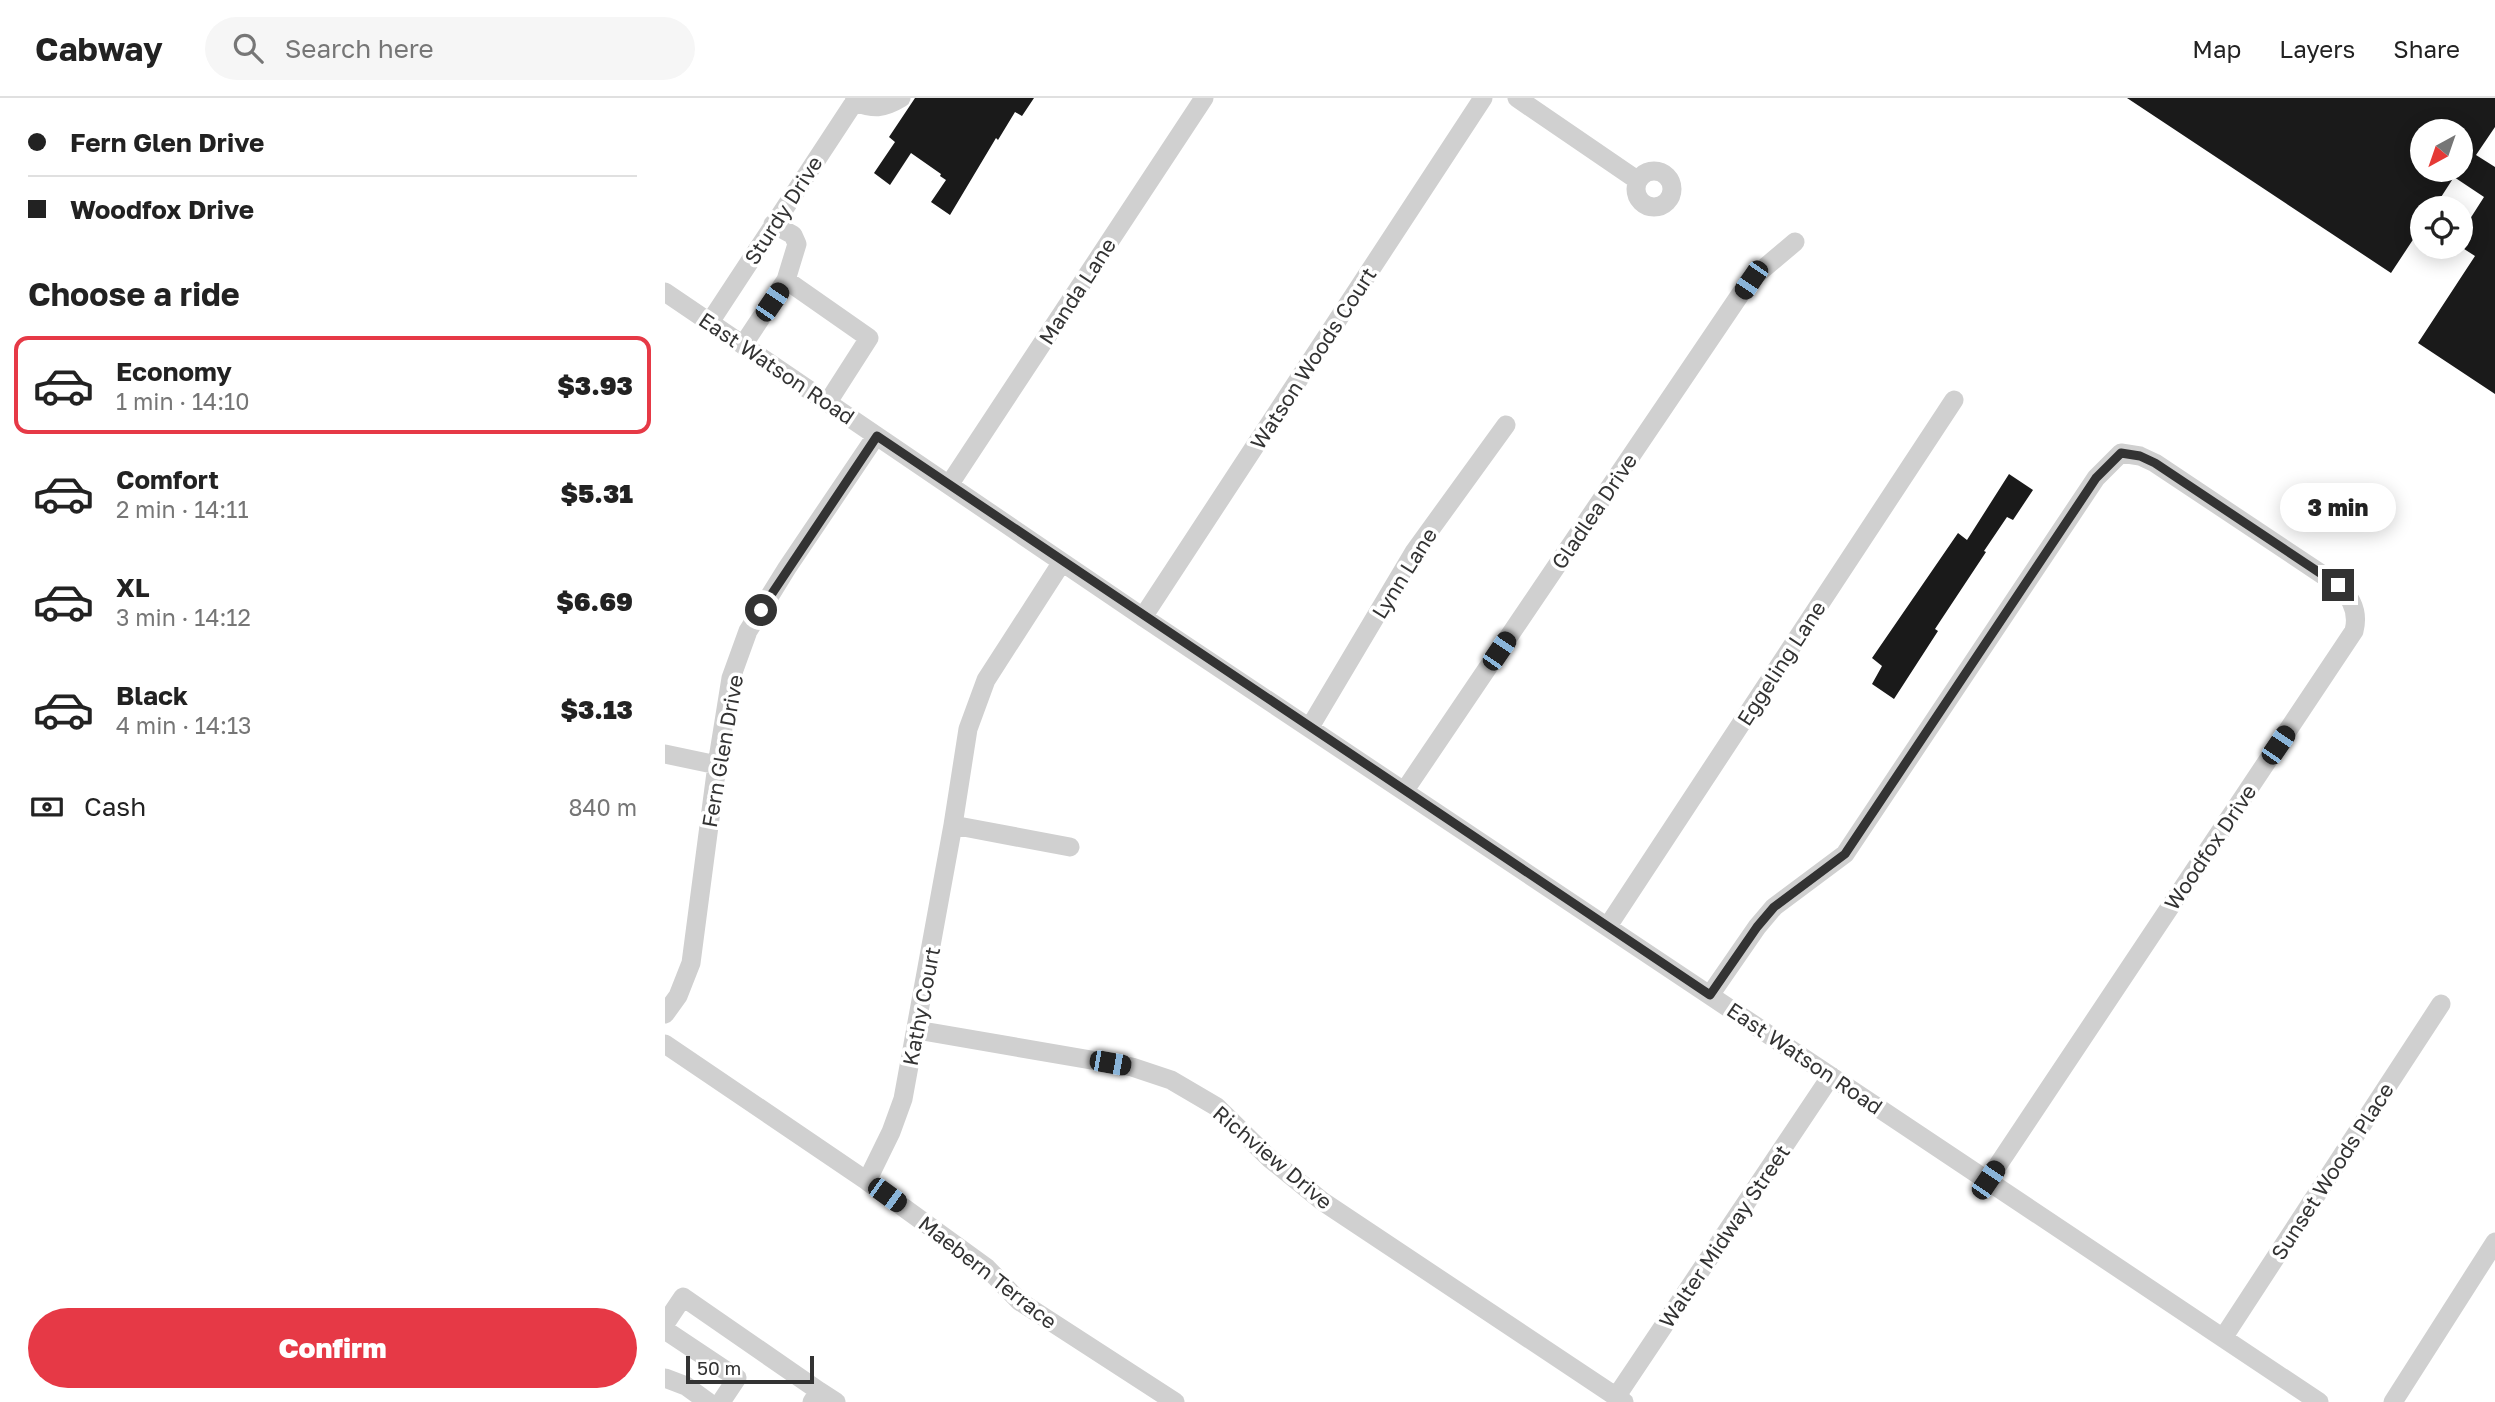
<!DOCTYPE html>
<meta charset="utf-8">
<style>
body{margin:0;font-family:"Golos Text",sans-serif;background:#f6f6f6;color:#222;height:100vh;display:flex;flex-direction:column;font-size:26px;white-space:nowrap}
*{box-sizing:border-box;margin:0}
p{font-size:23px;color:#767676}
.icon{flex:none;width:38px;height:38px;fill:none;stroke:currentColor;stroke-width:2;stroke-linecap:round;stroke-linejoin:round}
.map{position:relative;flex:1;overflow:hidden}
.drawer{display:flex;flex-direction:column;background:#fff;width:665px}
.drawer>*{flex:none}
.banner{display:grid;align-content:center;height:154px;padding:0 28px;background:#fff}
.needle{width:46px;rotate:220deg}
.fabs{position:absolute;left:1745px;top:21px;display:grid;gap:14px}
.fabs a{display:grid;place-items:center;width:63px;height:63px;border-radius:50%;background:#fff;box-shadow:0 4px 18px #0003;font-size:35px}
.scale{position:absolute;left:21px;bottom:18px;width:128px;box-sizing:border-box;padding-left:7px;border:4px solid #333;border-top:0;font-size:19px;line-height:24px;white-space:nowrap;color:#333;-webkit-text-stroke:5px #fff;paint-order:stroke}
.end{position:absolute;width:32px;height:32px;margin:-16px;border:9px solid #333;background:#fff;box-shadow:0 0 0 4px #fff}
.from{border-radius:50%}
.bubble{position:absolute;height:49px;border-radius:24px;background:#fff;box-shadow:0 4px 18px #0003;font-size:23px;font-weight:800;line-height:49px;text-align:center}
.car{position:absolute;width:21px;height:42px;margin:-21px -10px;border-radius:9px;box-shadow:0 0 5px 2px #0007;background:linear-gradient(#222 24%,#8ab4d8 0 40%,#222 0 76%,#8ab4d8 0 86%,#222 0)}
.banner b{display:flex;align-items:center;gap:24px;height:66px;font-size:26px}
.banner b+b{border-top:2px solid #e0e0e0}
.banner i{width:18px;height:18px;background:#222}
ul{padding:0;list-style:none}
li{display:flex;align-items:center;gap:21px;height:98px;margin:0 14px 10px;padding:0 14px;border:4px solid transparent;border-radius:14px}
li div{flex:1}
li b{display:block;font-size:26px}
li em{font-style:normal;font-weight:800}
li.current{border-color:#e63946}
li>.icon{width:63px;height:63px;stroke-width:1.5}
h2{padding:0 28px;font-size:32px;line-height:84px}
.pay{display:flex;align-items:center;gap:18px;height:77px;padding:0 28px;font-size:26px}
.pay p{margin-inline-start:auto}
.action{display:flex;gap:14px;margin-top:auto;padding:14px 28px}
.action a{flex:1;height:80px;border-radius:42px;background:#e63946;color:#fff;font-size:28px;font-weight:800;line-height:80px;text-align:center}
header{display:flex;align-items:center;gap:42px;box-sizing:border-box;height:98px;padding:0 35px;background:#fff;border-bottom:2px solid #e0e0e0}
header strong{font-size:33px}
nav{display:flex;gap:38px;margin-inline-start:auto;font-size:24px}
.search{width:490px;height:63px;background:#f6f6f6;display:flex;align-items:center;gap:18px;box-sizing:border-box;padding:0 24px;border-radius:38px;color:#767676;font-size:26px}
main{display:flex;flex:1;min-height:0}
.map>svg:first-child{display:block}
.building{fill:#1a1a1a;fill-rule:evenodd}
.lines{fill:none;stroke-linecap:round;stroke-linejoin:round}
.minor{stroke:#d0d0d0;stroke-width:19}
.route{stroke:#333;stroke-width:9}
.labels{text-anchor:middle;dominant-baseline:central;stroke-width:7;stroke-linejoin:round;paint-order:stroke}
.street-label{font-size:21px;fill:#333;stroke:#fff}
</style>
<header>
<strong>Cabway</strong>
<div class="search"><svg class="icon" aria-label="search" viewBox="0 0 24 24"><circle cx="10" cy="10" r="6"/><path d="M15 15l6 6"/></svg>Search here</div>
<nav><a>Map</a><a>Layers</a><a>Share</a></nav>
</header>
<main>
<section class="drawer">
<div class="banner">
<b><i class="from"></i>Fern Glen Drive</b>
<b><i></i>Woodfox Drive</b>
</div>
<h2>Choose a ride</h2>
<ul>
<li class="current"><svg class="icon" aria-label="car" viewBox="0 0 24 24"><path d="M5 17H2v-5l4-1 3-4h7l3 4 3 1v5h-3M9 17h6M6 11h13"/><circle cx="7" cy="17" r="2"/><circle cx="17" cy="17" r="2"/></svg><div><b>Economy</b><p>1 min · 14:10</p></div><em>$3.93</em></li>
<li><svg class="icon" aria-label="car" viewBox="0 0 24 24"><path d="M5 17H2v-5l4-1 3-4h7l3 4 3 1v5h-3M9 17h6M6 11h13"/><circle cx="7" cy="17" r="2"/><circle cx="17" cy="17" r="2"/></svg><div><b>Comfort</b><p>2 min · 14:11</p></div><em>$5.31</em></li>
<li><svg class="icon" aria-label="car" viewBox="0 0 24 24"><path d="M5 17H2v-5l4-1 3-4h7l3 4 3 1v5h-3M9 17h6M6 11h13"/><circle cx="7" cy="17" r="2"/><circle cx="17" cy="17" r="2"/></svg><div><b>XL</b><p>3 min · 14:12</p></div><em>$6.69</em></li>
<li><svg class="icon" aria-label="car" viewBox="0 0 24 24"><path d="M5 17H2v-5l4-1 3-4h7l3 4 3 1v5h-3M9 17h6M6 11h13"/><circle cx="7" cy="17" r="2"/><circle cx="17" cy="17" r="2"/></svg><div><b>Black</b><p>4 min · 14:13</p></div><em>$3.13</em></li>
</ul>
<div class="pay"><svg class="icon" aria-label="cash" viewBox="0 0 24 24"><path d="M3 7h18v10H3z"/><circle cx="12" cy="12" r="2"/></svg>Cash<p>840 m</p></div>
<div class="action"><a>Confirm</a></div>
</section>
<div class="map">
<svg width="1830" height="1304" viewBox="0 0 1830 1304">
<rect width="100%" height="100%" fill="#fff"/>
<!-- building -->
<path class="building" d="M 250,0 L 369,0 L 357,18 L 350,14 L 333,42 L 331,40 L 285,117 L 266,104 L 281,82 L 275,78 L 276,76 L 246,55 L 225,87 L 209,75 L 230,44 L 224,39 Z
M 1462,0 L 1830,0 L 1830,29 L 1811,57 L 1830,69 L 1830,296 L 1753,245 L 1810,158 L 1796,149 L 1796,135 L 1819,99 L 1789,79 L 1769,110 L 1757,110 L 1757,128 L 1726,175 ZM 1757,33 L 1796,33 L 1796,72 L 1757,72 Z
M 1344,376 L 1368,392 L 1348,422 L 1342,419 L 1319,453 L 1321,454 L 1270,531 L 1273,533 L 1229,601 L 1207,586 L 1217,568 L 1207,560 L 1293,435 L 1302,442 Z"/>
<g class="lines">
<!-- minor -->
<path class="minor" d="M 852,0 L 972,82
M 189,4 C 209,11 218,11 236,0
M971 91a18 18 0 1 1 36 0a18 18 0 1 1-36 0Z
M 108,126 L 128,137 L 132,146 L 121,182
M 0,194 L 478,519 L 1654,1304
M 45,224 L 192,0
M 78,247 L 121,182 L 204,240 L 163,304
M 284,387 L 539,0
M 478,519 L 818,0
M 645,629 L 749,454 L 841,327
M 0,656 L 52,667
M 740,692 L 1085,182 L 1130,144
M 288,727 L 405,749
M 943,828 L 1289,302
M 1045,897 L 1092,829 L 1109,809 L 1180,756 L 1431,380 L 1456,355 L 1475,358 L 1490,365 L 1673,487 C 1686,499 1694,514 1689,533 L 1323,1082
M 0,916 L 13,898 L 26,865 L 52,667 L 66,580 L 83,533 L 122,470 L 211,338
M 252,932 L 467,969 L 506,982 L 552,1009 L 604,1060 L 657,1103 L 959,1304
M 0,946 L 202,1083 L 322,1170 L 354,1203 L 510,1304
M 202,1083 L 226,1034 L 238,1001 L 288,727 L 303,631 L 321,582 L 397,464
M 0,1226 L 18,1199 L 154,1293
M 0,1232 L 72,1280 L 56,1304
M 1558,1240 L 1776,906
M 0,1280 L 21,1288 L 43,1304
M 951,1299 L 1166,978
M 147,1304 L 154,1293 L 171,1304
M 1728,1304 L 1830,1144"/>
</g>
<g class="lines">
<!-- route -->
<path class="route" d="M 96,512 L 212,338 L 1045,897 L 1092,829 L 1109,809 L 1180,756 L 1431,380 L 1456,355 L 1475,358 L 1490,365 L 1673,487"/>
</g>
<g class="labels">
<!-- street labels -->
<g class="street-label">
<text transform="translate(118 112) rotate(-57)">Sturdy Drive</text>
<text transform="translate(412 193) rotate(-57)">Manda Lane</text>
<text transform="translate(648 260) rotate(-57)">Watson Woods Court</text>
<text transform="translate(112 270) rotate(34)">East Watson Road</text>
<text transform="translate(929 413) rotate(-56)">Gladlea Drive</text>
<text transform="translate(739 475) rotate(-58)">Lynn Lane</text>
<text transform="translate(1116 565) rotate(-57)">Eggeling Lane</text>
<text transform="translate(57 653) rotate(-80)">Fern Glen Drive</text>
<text transform="translate(1545 749) rotate(-56)">Woodfox Drive</text>
<text transform="translate(256 908) rotate(-79)">Kathy Court</text>
<text transform="translate(1140 960) rotate(34)">East Watson Road</text>
<text transform="translate(608 1059) rotate(40)">Richview Drive</text>
<text transform="translate(1667 1073) rotate(-57)">Sunset Woods Place</text>
<text transform="translate(1059 1138) rotate(-56)">Walter Midway Street</text>
<text transform="translate(323 1174) rotate(38)">Maebern Terrace</text>
</g>
</g>
</svg>
<div class="fabs">
<a><svg class="needle" viewBox="-14 -14 28 28"><path d="M0-13l5 13h-10z" fill="#e53935"/><path d="M0 13l5-13h-10z" fill="#767676"/></svg></a>
<a><svg class="icon" aria-label="locate" viewBox="0 0 24 24"><circle cx="12" cy="12" r="6"/><path d="M12 2v4M12 18v4M2 12h4M18 12h4"/></svg></a>
</div>
<div class="scale">50 m</div>
<i class="end from" style="left:96px;top:512px"></i>
<i class="end" style="left:1673px;top:487px"></i>
<div class="bubble" style="left:1615px;top:385px;width:116px">3 min</div>
<i class="car" style="left:1086px;top:182px;rotate:214deg"></i>
<i class="car" style="left:107px;top:204px;rotate:34deg"></i>
<i class="car" style="left:834px;top:553px;rotate:34deg"></i>
<i class="car" style="left:1613px;top:647px;rotate:34deg"></i>
<i class="car" style="left:445px;top:965px;rotate:100deg"></i>
<i class="car" style="left:1323px;top:1082px;rotate:34deg"></i>
<i class="car" style="left:222px;top:1097px;rotate:126deg"></i>
</div>
</main>
